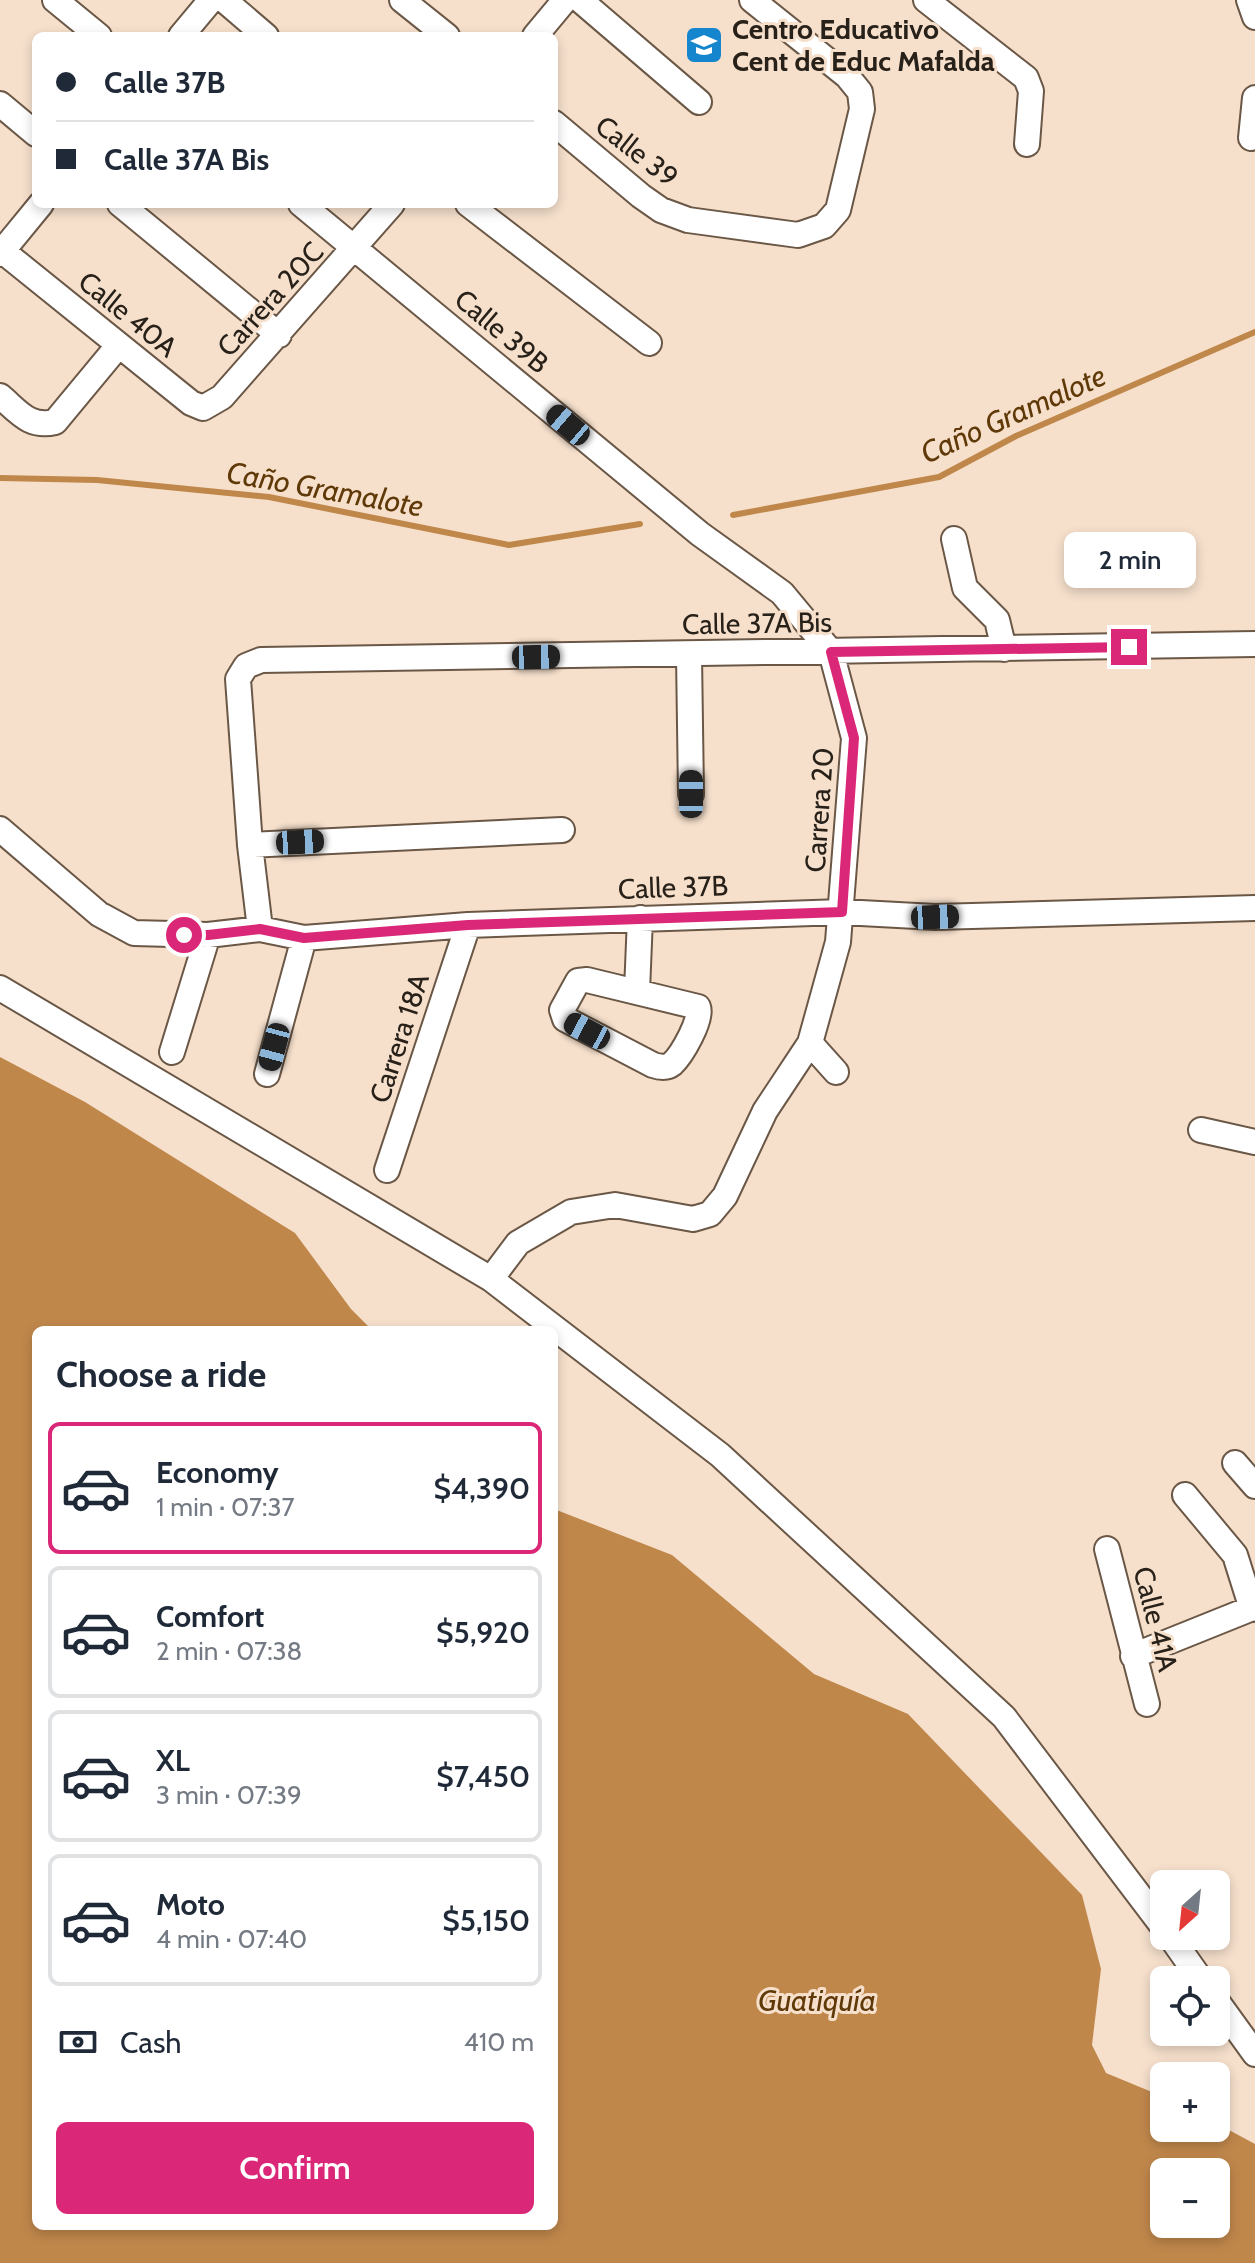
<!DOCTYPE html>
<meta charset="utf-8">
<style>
body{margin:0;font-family:Cabin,sans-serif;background:#f6f6f7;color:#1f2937;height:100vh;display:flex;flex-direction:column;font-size:30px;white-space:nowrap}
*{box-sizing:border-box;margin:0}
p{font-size:26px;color:#747a83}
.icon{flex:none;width:44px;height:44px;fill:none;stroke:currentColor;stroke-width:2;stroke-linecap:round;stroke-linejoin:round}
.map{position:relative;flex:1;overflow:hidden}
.side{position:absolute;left:32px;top:1326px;width:526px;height:904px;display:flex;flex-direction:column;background:#fff;border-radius:12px;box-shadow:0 4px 12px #0003}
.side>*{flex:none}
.top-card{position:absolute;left:32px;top:32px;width:526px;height:176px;border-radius:12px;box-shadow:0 4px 12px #0003;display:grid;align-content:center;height:176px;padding:0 24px;background:#fff}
.needle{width:52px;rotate:207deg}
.controls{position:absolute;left:1150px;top:1870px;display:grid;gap:16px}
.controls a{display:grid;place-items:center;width:80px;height:80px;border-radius:12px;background:#fff;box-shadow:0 4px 12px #0003;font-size:40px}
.end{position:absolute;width:36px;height:36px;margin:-18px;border:10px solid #db2777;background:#fff;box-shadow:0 0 0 4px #fff}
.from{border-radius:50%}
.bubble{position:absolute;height:56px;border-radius:12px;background:#fff;box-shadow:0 4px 12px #0003;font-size:26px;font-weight:600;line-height:56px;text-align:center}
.car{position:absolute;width:24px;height:48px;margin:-24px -12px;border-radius:10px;box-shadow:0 0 6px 2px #0007;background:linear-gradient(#222 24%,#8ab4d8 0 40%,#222 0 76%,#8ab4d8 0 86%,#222 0)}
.top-card b{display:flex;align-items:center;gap:28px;height:76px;font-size:30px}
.top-card b+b{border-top:2px solid #e0e1e3}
.top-card i{width:20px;height:20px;background:#1f2937}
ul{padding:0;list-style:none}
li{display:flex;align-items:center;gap:24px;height:132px;margin:0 16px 12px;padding:0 8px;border:4px solid #e0e1e3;border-radius:12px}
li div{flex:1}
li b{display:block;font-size:30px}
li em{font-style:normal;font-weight:600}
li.current{border-color:#db2777}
li>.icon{width:72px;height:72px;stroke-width:1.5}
h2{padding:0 24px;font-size:36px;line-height:96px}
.pay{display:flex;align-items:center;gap:20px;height:88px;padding:0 24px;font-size:30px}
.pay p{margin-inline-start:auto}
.cta{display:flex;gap:16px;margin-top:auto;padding:16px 24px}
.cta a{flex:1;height:92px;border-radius:12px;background:#db2777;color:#fff;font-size:32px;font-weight:600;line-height:92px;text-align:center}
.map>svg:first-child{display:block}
.water{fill:#c0874b;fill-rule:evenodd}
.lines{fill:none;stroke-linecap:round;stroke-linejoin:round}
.stream{stroke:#c0874b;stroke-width:6}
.minor-casing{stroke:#6a5746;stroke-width:28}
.minor{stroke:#fff;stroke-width:24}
.route{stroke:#db2777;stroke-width:10}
.labels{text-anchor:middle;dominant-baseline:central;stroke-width:6;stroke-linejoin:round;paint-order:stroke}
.poi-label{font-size:28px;font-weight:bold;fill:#282119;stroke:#f6e0cc;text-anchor:start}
.street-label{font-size:28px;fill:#282119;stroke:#f6e0cc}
.water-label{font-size:30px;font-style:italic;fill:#603908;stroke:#f6e0cc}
</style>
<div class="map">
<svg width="1255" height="2263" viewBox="0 0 1255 2263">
<rect width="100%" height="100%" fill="#f6e0cc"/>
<!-- water -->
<path class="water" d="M 0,1057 L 85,1102 L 295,1233 L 351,1309 L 372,1330 L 36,1330 L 36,2226 L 554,2226 L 554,1509 L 672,1555 L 814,1674 L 908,1714 L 1082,1895 L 1101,1969 L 1092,2045 L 1106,2073 L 1164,2097 L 1164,2128 L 1216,2128 L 1216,2123 L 1255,2144 L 1255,2263 L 0,2263 ZM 1164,2172 L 1216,2172 L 1216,2224 L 1164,2224 Z"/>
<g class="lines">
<!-- stream -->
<path class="stream" d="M 0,478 L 97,480 L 269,497 L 509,545 L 640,524
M 733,515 L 939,477 L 1016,436 L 1255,332"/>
<defs>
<path id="minor" d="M 55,0 L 99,36
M 224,0 L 266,36
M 402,0 L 447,36
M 580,0 L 699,102
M 926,0 L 1026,78 L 1031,91 L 1027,144
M 1249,0 L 1255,17
M 181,36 L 211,0
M 535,36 L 565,0
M 0,104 L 36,134
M 554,123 L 641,196 L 661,210 L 688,220 L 798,235 L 824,226 L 838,210 L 862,109 L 860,92 L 847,76 L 752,0
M 1251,138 L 1255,98
M 120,204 L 279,335
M 301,204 L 700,534 L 782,593 L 831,652 L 854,738 L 838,942 L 810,1043 L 765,1111 L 725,1196 L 710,1214 L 693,1219 L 615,1205 L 571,1212 L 518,1243 L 491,1279
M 468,204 L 649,343
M 0,249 L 191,403 L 203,408 L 222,397 L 392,204
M 0,254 L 41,204
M 0,396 C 19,412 29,428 55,422 L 118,346
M 954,539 L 965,588 L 997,620 L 1004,649
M 689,655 L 691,794
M 0,829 L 99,914 L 134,933 L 208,935 L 260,929 L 304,938 L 468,925 L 842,912 L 935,917 L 1255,908
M 250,845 L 238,679 L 246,666 L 261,660 L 1255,644
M 260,929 L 250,845 L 562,830
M 587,980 L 698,1007 C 703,1018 682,1055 672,1064 C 667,1068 659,1067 653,1065 L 565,1019 L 562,1010 L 578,981 Z
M 0,988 L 491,1279 L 720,1455 L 1004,1717 L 1164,1928
M 637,991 L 640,918
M 810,1043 L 836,1072
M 172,1052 L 208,935
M 267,1074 L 304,938
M 1201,1130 L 1255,1142
M 387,1170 L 468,925
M 1235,1463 L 1255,1486
M 1185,1495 L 1235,1555 L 1252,1609
M 1107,1549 L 1147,1704
M 1133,1656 L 1255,1607
M 1170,1936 L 1201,1980
M 1216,2000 L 1255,2054"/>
</defs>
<!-- minor casing -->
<use href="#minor" class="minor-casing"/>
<!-- minor -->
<use href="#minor" class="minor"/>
</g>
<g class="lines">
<!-- route -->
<path class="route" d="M 184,935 L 208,935 L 260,929 L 304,938 L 468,925 L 842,912 L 854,738 L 831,652 L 1129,647"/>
</g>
<!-- icons -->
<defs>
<symbol id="school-square" viewBox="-11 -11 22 22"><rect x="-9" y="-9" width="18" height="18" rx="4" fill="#1585ce" stroke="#f6e0cc"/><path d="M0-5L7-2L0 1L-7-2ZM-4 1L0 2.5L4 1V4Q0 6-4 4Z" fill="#fff"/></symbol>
</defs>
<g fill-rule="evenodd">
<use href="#school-square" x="682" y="23" width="44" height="44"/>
</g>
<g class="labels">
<!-- poi labels -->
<g class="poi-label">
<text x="732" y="29">Centro Educativo<tspan x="732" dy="32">Cent de Educ Mafalda</tspan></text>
</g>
<!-- street labels -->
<g class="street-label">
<text transform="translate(637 151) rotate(38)">Calle 39</text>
<text transform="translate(270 299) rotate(-48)">Carrera 20C</text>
<text transform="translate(128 314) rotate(39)">Calle 40A</text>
<text transform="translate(502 331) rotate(40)">Calle 39B</text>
<text transform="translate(757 623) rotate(-1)">Calle 37A Bis</text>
<text transform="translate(819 810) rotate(-86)">Carrera 20</text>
<text transform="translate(673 887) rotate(-2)">Calle 37B</text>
<text transform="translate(399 1038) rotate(-72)">Carrera 18A</text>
<text transform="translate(1156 1619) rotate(76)">Calle 41A</text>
</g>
<!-- water labels -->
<g class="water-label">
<text transform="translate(1013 414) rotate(-24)">Caño Gramalote</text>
<text transform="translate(325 489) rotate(10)">Caño Gramalote</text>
<text x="817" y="2000">Guatiquía</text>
</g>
</g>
</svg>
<div class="controls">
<a><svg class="needle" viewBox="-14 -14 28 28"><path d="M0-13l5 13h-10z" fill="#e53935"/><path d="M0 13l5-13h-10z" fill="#747a83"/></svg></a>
<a><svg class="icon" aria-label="locate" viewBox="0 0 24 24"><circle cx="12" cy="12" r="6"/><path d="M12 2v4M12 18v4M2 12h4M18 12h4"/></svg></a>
<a>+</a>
<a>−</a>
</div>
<i class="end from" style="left:184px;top:935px"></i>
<i class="end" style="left:1129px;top:647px"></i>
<div class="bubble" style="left:1064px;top:532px;width:132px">2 min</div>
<i class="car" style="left:568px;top:425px;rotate:310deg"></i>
<i class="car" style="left:536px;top:657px;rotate:89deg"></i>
<i class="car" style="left:691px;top:794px;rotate:0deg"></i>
<i class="car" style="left:300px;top:842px;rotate:87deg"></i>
<i class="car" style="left:935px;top:917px;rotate:88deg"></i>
<i class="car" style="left:587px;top:1031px;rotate:298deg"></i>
<i class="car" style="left:274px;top:1047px;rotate:195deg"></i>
<div class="top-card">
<b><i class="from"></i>Calle 37B</b>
<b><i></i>Calle 37A Bis</b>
</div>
<section class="side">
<h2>Choose a ride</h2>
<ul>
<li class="current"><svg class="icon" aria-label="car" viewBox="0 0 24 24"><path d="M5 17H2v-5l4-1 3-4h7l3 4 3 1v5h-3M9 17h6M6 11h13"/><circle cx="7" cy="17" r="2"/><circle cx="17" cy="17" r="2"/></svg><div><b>Economy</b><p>1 min · 07:37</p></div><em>$4,390</em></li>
<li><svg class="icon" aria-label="car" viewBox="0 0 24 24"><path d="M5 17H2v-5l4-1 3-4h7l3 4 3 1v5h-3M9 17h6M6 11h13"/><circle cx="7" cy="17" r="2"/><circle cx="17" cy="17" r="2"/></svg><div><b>Comfort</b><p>2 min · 07:38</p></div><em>$5,920</em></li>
<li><svg class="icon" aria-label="car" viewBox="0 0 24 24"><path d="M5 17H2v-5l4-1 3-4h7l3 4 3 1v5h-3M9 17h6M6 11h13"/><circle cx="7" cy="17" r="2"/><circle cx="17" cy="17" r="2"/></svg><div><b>XL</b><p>3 min · 07:39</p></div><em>$7,450</em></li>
<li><svg class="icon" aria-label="car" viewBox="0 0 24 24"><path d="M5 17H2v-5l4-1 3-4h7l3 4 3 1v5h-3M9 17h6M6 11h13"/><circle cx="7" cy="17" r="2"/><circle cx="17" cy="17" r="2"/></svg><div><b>Moto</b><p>4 min · 07:40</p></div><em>$5,150</em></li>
</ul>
<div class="pay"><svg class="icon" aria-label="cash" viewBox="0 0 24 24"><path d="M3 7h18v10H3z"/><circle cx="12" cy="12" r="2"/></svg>Cash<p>410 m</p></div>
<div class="cta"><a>Confirm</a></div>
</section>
</div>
